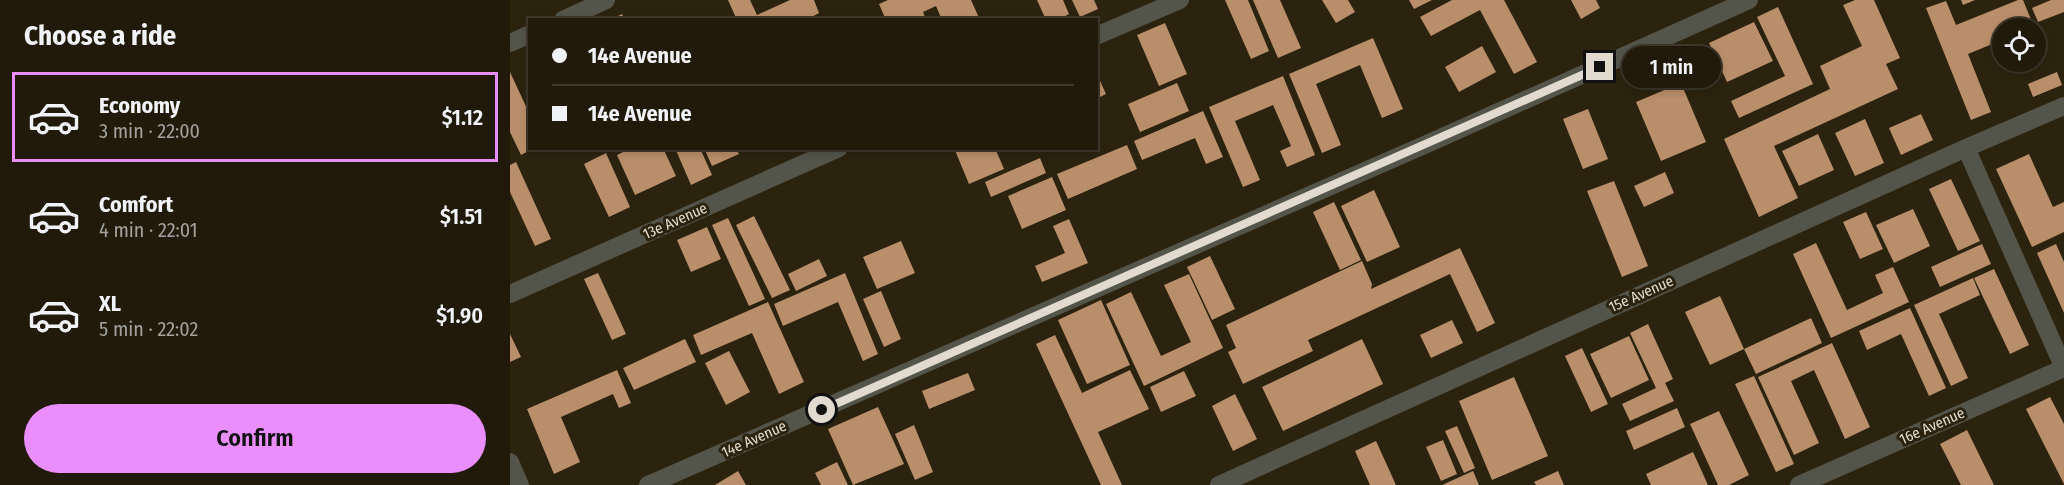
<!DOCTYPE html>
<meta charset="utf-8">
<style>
body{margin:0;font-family:"Fira Sans Condensed",sans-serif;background:#2d2719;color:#f1f3f6;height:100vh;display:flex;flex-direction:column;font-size:22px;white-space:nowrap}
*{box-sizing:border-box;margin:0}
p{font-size:20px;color:#a2a19d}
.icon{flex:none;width:33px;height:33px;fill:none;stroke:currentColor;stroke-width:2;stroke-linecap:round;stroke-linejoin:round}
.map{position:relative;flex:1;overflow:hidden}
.panel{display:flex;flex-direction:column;background:#211a0b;width:510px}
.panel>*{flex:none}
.top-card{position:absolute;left:18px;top:18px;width:570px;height:132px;border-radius:0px;box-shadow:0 3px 9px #0003,0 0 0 2px #3e382c;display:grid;align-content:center;height:132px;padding:0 24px;background:#211a0b}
.fabs{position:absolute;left:1482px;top:18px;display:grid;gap:12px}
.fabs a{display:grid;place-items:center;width:54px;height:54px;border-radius:50%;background:#211a0b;box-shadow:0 3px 9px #0003,0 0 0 2px #3e382c;font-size:30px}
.end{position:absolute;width:27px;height:27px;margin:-14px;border:8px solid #e1dbcf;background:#111;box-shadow:0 0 0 3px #111}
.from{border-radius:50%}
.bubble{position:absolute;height:42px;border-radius:21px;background:#211a0b;box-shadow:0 3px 9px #0003,0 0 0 2px #3e382c;font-size:20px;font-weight:600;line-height:42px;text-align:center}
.top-card b{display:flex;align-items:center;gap:21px;height:57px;font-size:22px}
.top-card b+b{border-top:2px solid #3e382c}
.top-card i{width:15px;height:15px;background:#f1f3f6}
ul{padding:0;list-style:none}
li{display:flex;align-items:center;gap:18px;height:90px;margin:0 12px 9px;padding:0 12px;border:3px solid transparent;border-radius:0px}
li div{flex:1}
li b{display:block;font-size:22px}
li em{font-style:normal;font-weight:600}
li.selected{border-color:#ea8dfd}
li>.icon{width:54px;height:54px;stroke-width:1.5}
h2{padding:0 24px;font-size:27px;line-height:72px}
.cta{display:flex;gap:12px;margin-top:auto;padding:12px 24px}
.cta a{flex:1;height:69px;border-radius:36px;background:#ea8dfd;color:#111;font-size:24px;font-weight:600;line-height:69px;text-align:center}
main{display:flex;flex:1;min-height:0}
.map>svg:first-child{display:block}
.building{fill:#b98e6a}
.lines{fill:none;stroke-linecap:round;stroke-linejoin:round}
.street{stroke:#53544a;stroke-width:18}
.route{stroke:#e1dbcf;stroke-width:8}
.labels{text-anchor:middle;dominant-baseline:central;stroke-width:6;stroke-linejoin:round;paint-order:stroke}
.street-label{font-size:15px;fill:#e1dbcf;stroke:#2c230f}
</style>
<main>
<section class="panel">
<h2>Choose a ride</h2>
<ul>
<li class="selected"><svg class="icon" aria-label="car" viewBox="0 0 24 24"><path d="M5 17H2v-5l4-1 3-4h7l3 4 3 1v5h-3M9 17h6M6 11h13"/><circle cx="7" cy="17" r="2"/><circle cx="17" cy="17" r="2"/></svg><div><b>Economy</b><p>3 min · 22:00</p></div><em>$1.12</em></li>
<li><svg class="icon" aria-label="car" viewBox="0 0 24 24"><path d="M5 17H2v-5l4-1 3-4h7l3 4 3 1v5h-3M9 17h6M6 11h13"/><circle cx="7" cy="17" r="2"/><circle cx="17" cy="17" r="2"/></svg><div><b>Comfort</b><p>4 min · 22:01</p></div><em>$1.51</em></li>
<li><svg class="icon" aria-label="car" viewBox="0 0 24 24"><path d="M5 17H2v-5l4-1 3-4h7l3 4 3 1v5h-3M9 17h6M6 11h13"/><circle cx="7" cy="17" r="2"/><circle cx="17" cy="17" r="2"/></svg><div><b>XL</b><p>5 min · 22:02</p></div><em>$1.90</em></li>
</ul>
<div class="cta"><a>Confirm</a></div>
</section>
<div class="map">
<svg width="1554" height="485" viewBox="0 0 1554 485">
<rect width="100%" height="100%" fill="#2c230f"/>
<!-- building -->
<path class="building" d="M 218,0 L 240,0 L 247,15 L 280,0 L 304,0 L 309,13 L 296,20 L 227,20 Z
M 378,0 L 461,0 L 470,20 L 432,20 L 426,6 L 413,12 L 416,20 L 376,20 L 369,4 Z
M 527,0 L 553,0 L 559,14 L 548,20 L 536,20 Z
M 562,0 L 584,0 L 588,9 L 570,17 Z
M 715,0 L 738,0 L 759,51 L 741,59 Z
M 743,0 L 770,0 L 791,48 L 768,58 Z
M 812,0 L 838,0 L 845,12 L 826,23 Z
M 899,0 L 922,0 L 904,9 Z
M 942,0 L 994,0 L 1027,62 L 1004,74 L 970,10 L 921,36 L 910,17 Z
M 1061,0 L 1086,0 L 1090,8 L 1071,19 Z
M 1345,0 L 1364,0 L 1390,58 L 1376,64 L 1388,89 L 1264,146 L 1288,198 L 1249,217 L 1214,139 L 1320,89 L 1310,66 L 1352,46 L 1333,5 Z
M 1451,0 L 1465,0 L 1453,5 Z
M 1508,0 L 1513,0 L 1524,27 L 1492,28 L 1492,40 L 1458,54 L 1481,112 L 1461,120 L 1416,8 L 1436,1 L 1446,25 Z
M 1541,0 L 1554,0 L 1554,12 L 1528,22 L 1522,8 Z
M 1268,7 L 1303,84 L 1229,118 L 1221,101 L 1275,76 L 1247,17 Z
M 112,14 L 115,20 L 100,20 Z
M 1244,22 L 1263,61 L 1217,82 L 1199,43 Z
M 655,23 L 677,74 L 649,86 L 627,35 Z
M 1526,30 L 1533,49 L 1526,52 Z
M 863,38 L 893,109 L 872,118 L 850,65 L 806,84 L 831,145 L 812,153 L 779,74 Z
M 972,46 L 986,72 L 949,92 L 935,67 Z
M 0,72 L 20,115 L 20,148 L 24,148 L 11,155 L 0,132 Z
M 586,72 L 596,94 L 586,99 Z
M 1547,72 L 1552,85 L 1523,97 L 1518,84 Z
M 773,76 L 805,155 L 777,167 L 770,151 L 781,146 L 763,105 L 725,121 L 750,180 L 733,187 L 699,107 Z
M 667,83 L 679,111 L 630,132 L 618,104 Z
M 1171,83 L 1196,142 L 1151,161 L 1126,102 Z
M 1078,109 L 1098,159 L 1073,169 L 1053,119 Z
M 693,111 L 713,157 L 696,164 L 685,138 L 632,160 L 624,141 Z
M 1411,114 L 1423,140 L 1391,155 L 1379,128 Z
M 1355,119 L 1374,163 L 1345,176 L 1325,133 Z
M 1308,134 L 1324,170 L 1289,186 L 1272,151 Z
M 617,145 L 627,169 L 558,199 L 547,174 Z
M 121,148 L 153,148 L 166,176 L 125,195 L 107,155 Z
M 165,148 L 190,148 L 202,175 L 181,185 Z
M 194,148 L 226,148 L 229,154 L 202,166 Z
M 444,148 L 485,148 L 494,169 L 459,184 Z
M 96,153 L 120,207 L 99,217 L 74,164 Z
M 1519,154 L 1543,207 L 1554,202 L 1554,232 L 1522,247 L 1486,169 Z
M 530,158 L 536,173 L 481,197 L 475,182 Z
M 6,162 L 41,239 L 25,246 L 0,192 L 0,165 Z
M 1155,172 L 1164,193 L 1134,207 L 1124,186 Z
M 542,177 L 556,210 L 512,229 L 498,196 Z
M 1441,179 L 1470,241 L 1448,251 L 1419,189 Z
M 1104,181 L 1138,266 L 1112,277 L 1077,191 Z
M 864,190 L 890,247 L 857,262 L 831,206 Z
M 824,202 L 851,260 L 830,270 L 803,212 Z
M 1403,209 L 1420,246 L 1384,263 L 1366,225 Z
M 1356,212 L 1373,249 L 1350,259 L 1333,222 Z
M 244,216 L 280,290 L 262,298 L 226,225 Z
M 218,218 L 255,299 L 239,306 L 202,225 Z
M 559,219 L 578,263 L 532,282 L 525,266 L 555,253 L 543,226 Z
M 197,227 L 211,259 L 181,272 L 167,240 Z
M 391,241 L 405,273 L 367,289 L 353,257 Z
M 1306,243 L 1337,310 L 1373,293 L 1365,275 L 1383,267 L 1399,302 L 1321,338 L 1283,254 Z
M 1472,244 L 1481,264 L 1430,287 L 1421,267 Z
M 1546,244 L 1554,262 L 1554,313 L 1527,253 Z
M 950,248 L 985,323 L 967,332 L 940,274 L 798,340 L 803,351 L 733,384 L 718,352 L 726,348 L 716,325 L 852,261 L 862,284 L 861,289 Z
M 700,256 L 725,309 L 702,320 L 677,267 Z
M 309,259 L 317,276 L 286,291 L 278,274 Z
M 1484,269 L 1519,345 L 1500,354 L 1464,278 Z
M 88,273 L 116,334 L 102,340 L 74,279 Z
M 335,273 L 368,354 L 353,361 L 328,302 L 273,326 L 264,304 Z
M 679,274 L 713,348 L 634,386 L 596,304 L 621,292 L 651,356 L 681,342 L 654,285 Z
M 1463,278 L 1470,295 L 1429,314 L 1458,378 L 1441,386 L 1404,305 Z
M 371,291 L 391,339 L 374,347 L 353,299 Z
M 1210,296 L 1234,349 L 1200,365 L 1175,312 Z
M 591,300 L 620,365 L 577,384 L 548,320 Z
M 258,302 L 294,382 L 269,394 L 242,333 L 191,355 L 183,335 Z
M 1400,308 L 1436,388 L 1419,396 L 1391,334 L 1357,350 L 1349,331 Z
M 1301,318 L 1312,343 L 1246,374 L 1234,349 Z
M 942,320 L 953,343 L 921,358 L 910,335 Z
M 1138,324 L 1163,379 L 1155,383 L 1164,401 L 1120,421 L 1112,404 L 1146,388 L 1120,333 Z
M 0,334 L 11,357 L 0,362 Z
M 545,335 L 572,393 L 620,370 L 639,409 L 588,432 L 612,485 L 591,485 L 526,344 Z
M 1119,336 L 1139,380 L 1101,398 L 1080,354 Z
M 175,339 L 186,362 L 124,390 L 113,368 Z
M 852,339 L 873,384 L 773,431 L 752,387 Z
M 1322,343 L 1360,427 L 1335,439 L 1304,370 L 1281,381 L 1309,443 L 1284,455 L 1248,377 Z
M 1072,348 L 1098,404 L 1081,412 L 1055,356 Z
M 219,351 L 240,392 L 216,405 L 195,363 Z
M 107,370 L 121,403 L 109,408 L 103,394 L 51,417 L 70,462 L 44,474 L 17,409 Z
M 674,371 L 686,396 L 651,412 L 640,387 Z
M 458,373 L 465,390 L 419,409 L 412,391 Z
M 1244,376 L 1284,464 L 1266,472 L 1225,384 Z
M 1004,377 L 1038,456 L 982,480 L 949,401 Z
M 725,394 L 747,439 L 723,451 L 702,406 Z
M 1540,397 L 1554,424 L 1554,484 L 1516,409 Z
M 368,407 L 394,464 L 343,485 L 318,429 Z
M 1167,408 L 1175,427 L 1124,450 L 1116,431 Z
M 1209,411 L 1239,475 L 1219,485 L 1208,485 L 1180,424 Z
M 404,425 L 423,472 L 405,480 L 385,434 Z
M 947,426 L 965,468 L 954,473 L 935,431 Z
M 1457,430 L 1484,485 L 1451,485 L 1430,444 Z
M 933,440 L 947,474 L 931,481 L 916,447 Z
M 866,441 L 886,485 L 860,485 L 845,451 Z
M 1183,452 L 1198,485 L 1141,485 L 1136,474 Z
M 327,462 L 338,485 L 311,485 L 305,473 Z
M 228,471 L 236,485 L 205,485 Z
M 963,471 L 969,485 L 932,485 Z
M 1048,471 L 1054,485 L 1026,485 L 1024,482 Z"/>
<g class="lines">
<!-- street -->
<path class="street" d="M 53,20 L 96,0
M 586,36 L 670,0
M 0,43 L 20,34
M 1456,148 L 1554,368
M 0,294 L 329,148
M 0,462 L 10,485
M 138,485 L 919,143 L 1239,0
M 709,485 L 1456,148 L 1554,106
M 1289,485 L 1554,368"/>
</g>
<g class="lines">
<!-- route -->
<path class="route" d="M 312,410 L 1090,67"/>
</g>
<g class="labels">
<!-- street labels -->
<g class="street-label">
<text transform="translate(165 221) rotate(-24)">13e Avenue</text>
<text transform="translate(1131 294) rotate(-24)">15e Avenue</text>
<text transform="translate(1422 426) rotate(-24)">16e Avenue</text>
<text transform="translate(244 439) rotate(-24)">14e Avenue</text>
</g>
</g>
</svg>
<div class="fabs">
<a><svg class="icon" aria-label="locate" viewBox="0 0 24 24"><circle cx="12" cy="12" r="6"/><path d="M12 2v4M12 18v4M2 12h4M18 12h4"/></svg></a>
</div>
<i class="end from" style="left:312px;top:410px"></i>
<i class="end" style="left:1090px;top:67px"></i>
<div class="bubble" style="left:1112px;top:46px;width:99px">1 min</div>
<div class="top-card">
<b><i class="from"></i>14e Avenue</b>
<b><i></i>14e Avenue</b>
</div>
</div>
</main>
